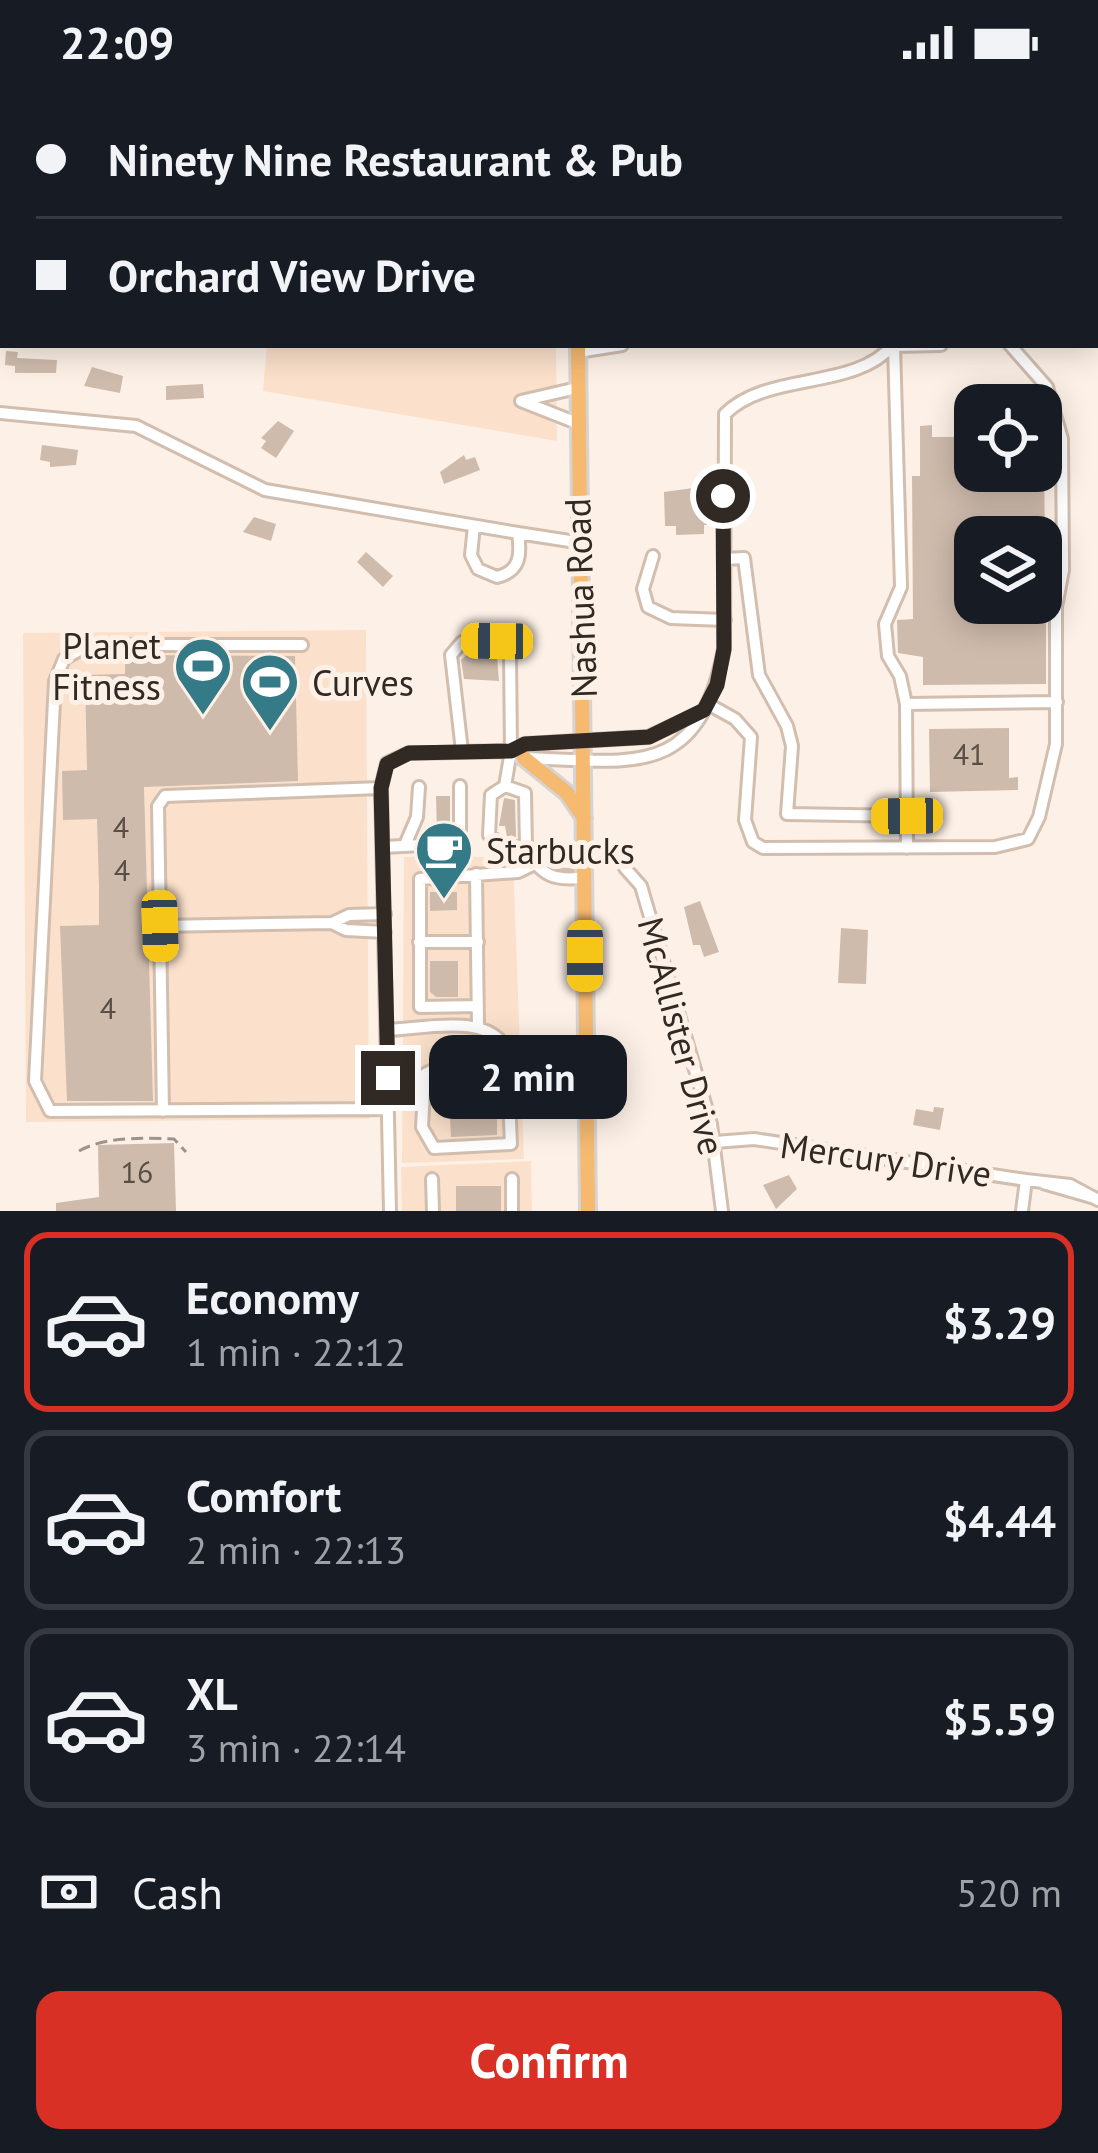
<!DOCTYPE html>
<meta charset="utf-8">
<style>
body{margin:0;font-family:"PT Sans",sans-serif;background:#20242c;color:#f1f3f6;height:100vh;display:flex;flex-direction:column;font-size:45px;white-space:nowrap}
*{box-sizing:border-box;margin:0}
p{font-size:39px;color:#9ea1a6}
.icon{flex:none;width:66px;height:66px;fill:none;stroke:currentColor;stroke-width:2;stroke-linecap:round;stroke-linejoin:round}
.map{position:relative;height:1127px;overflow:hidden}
.drawer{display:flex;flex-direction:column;background:#171b24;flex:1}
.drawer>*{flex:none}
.banner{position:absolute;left:0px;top:0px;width:1098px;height:264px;box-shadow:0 6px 30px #0003;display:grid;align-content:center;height:264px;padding:0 36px;background:#171b24}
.tools{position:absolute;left:954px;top:300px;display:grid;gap:24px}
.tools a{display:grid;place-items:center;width:108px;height:108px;border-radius:24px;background:#171b24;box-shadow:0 6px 30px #0003;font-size:60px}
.end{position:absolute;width:54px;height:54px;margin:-27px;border:15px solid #312923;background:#fff;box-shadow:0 0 0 6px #fff}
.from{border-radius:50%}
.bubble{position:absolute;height:84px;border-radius:24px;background:#171b24;box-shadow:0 6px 30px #0003;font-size:39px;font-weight:700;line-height:84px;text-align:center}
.car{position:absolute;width:36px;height:72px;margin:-36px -18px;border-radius:15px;box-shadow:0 0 9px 3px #0007;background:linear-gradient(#f5c518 24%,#345 0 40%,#f5c518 0 76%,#345 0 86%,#f5c518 0)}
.banner b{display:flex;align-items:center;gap:42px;height:114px;font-size:45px}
.banner b+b{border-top:3px solid #363941}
.banner i{width:30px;height:30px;background:#f1f3f6}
ul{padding:21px 0 0;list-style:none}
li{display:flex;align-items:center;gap:36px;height:180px;margin:0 24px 18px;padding:0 12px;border:6px solid #363941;border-radius:24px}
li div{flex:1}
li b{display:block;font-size:45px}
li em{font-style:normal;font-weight:700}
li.selected{border-color:#d93025}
li>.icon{width:108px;height:108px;stroke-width:1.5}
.pay{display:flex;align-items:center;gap:30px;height:132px;padding:0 36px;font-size:45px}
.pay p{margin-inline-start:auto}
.primary-button{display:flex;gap:24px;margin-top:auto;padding:24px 36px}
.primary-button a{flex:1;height:138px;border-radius:24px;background:#d93025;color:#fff;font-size:48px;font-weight:700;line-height:138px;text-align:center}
.status{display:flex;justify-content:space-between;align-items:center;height:84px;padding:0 60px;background:#171b24;direction:ltr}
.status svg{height:33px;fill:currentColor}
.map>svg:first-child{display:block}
.built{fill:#fbe1cb}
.building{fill:#cebbac}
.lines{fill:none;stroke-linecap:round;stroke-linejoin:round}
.minor-casing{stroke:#d2beaf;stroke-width:16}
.major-casing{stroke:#d6d4d3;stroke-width:20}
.path{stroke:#9d938b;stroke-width:3;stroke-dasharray:12 6;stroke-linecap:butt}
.minor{stroke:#fff;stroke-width:10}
.major{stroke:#f5b970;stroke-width:14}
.route{stroke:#312923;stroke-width:15}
.labels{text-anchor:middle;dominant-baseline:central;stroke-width:10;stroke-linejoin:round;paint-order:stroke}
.number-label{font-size:30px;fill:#584e45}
.street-label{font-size:36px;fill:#312923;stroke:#fdf1e7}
.poi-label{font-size:36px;fill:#312923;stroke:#fdf1e7;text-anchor:start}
</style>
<div class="status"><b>22:09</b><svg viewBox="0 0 49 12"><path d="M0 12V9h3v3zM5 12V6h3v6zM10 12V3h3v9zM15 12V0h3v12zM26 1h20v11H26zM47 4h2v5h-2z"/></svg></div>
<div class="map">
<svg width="1098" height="1127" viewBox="0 0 1098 1127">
<rect width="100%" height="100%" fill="#fdf1e7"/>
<!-- built -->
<path class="built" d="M 267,261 L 556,261 L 557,357 L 263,307 Z
M 366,546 L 369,1035 L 26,1038 L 23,549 Z
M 404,773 L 513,773 L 524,1075 L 402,1079 Z
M 531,1077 L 532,1127 L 402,1127 L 401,1083 Z"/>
<!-- building -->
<path class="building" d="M 6,267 L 18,268 L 17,274 L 57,276 L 56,289 L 15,289 L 15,282 L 5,281 Z
M 92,283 L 123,292 L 120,309 L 84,302 Z
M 203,300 L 204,314 L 166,316 L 166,302 Z
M 278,337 L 294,347 L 276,374 L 261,364 L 266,357 L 261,354 Z
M 932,341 L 932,353 L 975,353 L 975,387 L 1044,387 L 1045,453 L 975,453 L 975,519 L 1046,519 L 1046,600 L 923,601 L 923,573 L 898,569 L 897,536 L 913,535 L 912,392 L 920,392 L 920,342 Z
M 42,361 L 78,366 L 76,381 L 50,383 L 50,378 L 40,376 Z
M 464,371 L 466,376 L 475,373 L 480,386 L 444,400 L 440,388 Z
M 693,404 L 708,407 L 709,441 L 704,441 L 704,450 L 676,451 L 676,442 L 665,442 L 664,408 Z
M 254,433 L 276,440 L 271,457 L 243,448 Z
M 366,468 L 393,492 L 383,503 L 357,478 Z
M 468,570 L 497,572 L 499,597 L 464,595 L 461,576 Z
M 125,571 L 295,572 L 298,697 L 144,703 L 153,1017 L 67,1017 L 60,842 L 99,841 L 99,804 L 97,735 L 63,736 L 62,687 L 87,686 L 85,591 L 125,590 Z
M 1009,644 L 1009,694 L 1018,693 L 1018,706 L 930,708 L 929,645 Z
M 436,712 L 450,712 L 450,750 L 437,750 Z
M 504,714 L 515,716 L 516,753 L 507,753 L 505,742 L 499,742 Z
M 430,808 L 457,808 L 457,826 L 430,827 Z
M 700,817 L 719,868 L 704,873 L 700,861 L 693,861 L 684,823 Z
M 841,844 L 868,846 L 866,900 L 838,899 Z
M 430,877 L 458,877 L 458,913 L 436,913 L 430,908 Z
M 934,1023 L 944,1024 L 940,1046 L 913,1041 L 916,1025 L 933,1028 Z
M 497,1034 L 497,1051 L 451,1053 L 450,1035 Z
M 174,1059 L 176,1127 L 56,1127 L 56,1119 L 99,1113 L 98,1061 Z
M 789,1091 L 797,1105 L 776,1125 L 763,1101 Z
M 456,1102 L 501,1102 L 501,1127 L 456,1127 Z"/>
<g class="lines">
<defs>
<path id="minor" d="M 329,0 L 331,3
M 653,0 L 653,3
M 716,0 L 716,3
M 860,0 L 860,3
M 922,0 L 922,3
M 995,0 L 995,3
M 1070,3 L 1070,0
M 1095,7 L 1098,7
M 0,62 L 3,63
M 578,268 L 622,261
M 521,317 L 577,339
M 521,317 L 577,304
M 0,329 L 136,342 L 265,406 L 518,449 C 521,470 521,487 497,493 L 478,485 L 471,471 L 474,442
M 518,449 L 576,458
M 653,472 L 643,505 L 648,523 L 671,534 L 725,536
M 724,475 L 744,474 L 759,591 L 787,642 L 792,662 L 787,730 L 907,732
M 302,561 L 88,561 L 64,575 L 55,597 L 35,997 L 50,1027 L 388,1025
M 708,620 L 735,635 L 751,653 L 745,736 L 753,758 L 763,764 L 995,763 L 1028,755 L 1039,733 L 1056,660 L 1056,523 L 1063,486 L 1062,355 L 1047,303 L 1010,261
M 906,620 L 1057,618
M 462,667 L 451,571 L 462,558 L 497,557 L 510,571 L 511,667 L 505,702 L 491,711 L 489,751 L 503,762 L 526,764 C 540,792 555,798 586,793
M 524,674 C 633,677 698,697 724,565 L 725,330 C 768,287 854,307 893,261
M 505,702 L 525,709 L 526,764
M 405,761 L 417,733 L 419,703
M 384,763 L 460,759 L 460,702
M 907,764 L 906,620 L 900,592 L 888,572 L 885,540 L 901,503 L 894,262 L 941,261
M 625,784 L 641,802 L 711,1040 L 722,1127
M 476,790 L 478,943
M 385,830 L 349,831 L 332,839 L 346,846 L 385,848
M 332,839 L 160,842 L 158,722 L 165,712 L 381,704
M 160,842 L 163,1027
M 419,858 L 478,858
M 478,922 L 420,923 L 420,795 L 518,788 L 541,777 L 587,780
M 388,946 C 423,945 496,927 507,970 L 511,1060 L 434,1064 L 422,1043 L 425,990 L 435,985 L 507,983
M 715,1058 L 754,1055 L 1026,1096 L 1022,1127
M 432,1095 L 433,1127
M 512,1095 L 512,1127
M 1026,1096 L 1070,1101 L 1098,1116
M 1043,1099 L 1095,1114
M 390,1127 L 381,704 L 387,679 L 409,669 L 511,667 L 525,660 L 648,653 L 704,627"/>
<path id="major" d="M 580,0 L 580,3
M 578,261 L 588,1127
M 524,674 L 567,709 L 584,734"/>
</defs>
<!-- minor casing -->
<use href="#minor" class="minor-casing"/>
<!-- major casing -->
<use href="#major" class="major-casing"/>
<!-- path -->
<path class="path" d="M 79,1067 C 106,1052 144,1054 174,1055 L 186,1068"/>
<!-- minor -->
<use href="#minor" class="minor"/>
<!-- major -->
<use href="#major" class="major"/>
</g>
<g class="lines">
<!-- route -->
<path class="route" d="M 388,994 L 381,704 L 387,680 L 409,669 L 511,667 L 525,660 L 649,653 L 704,626 L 717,601 L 724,565 L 723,412"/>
</g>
<!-- icons -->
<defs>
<symbol id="stadium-pin" viewBox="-11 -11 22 30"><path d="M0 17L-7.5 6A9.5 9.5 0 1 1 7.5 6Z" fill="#347a87" stroke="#fdf1e7"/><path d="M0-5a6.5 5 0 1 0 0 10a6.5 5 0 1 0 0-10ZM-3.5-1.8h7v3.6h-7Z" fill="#fff"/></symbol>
<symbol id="cafe-pin" viewBox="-11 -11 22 30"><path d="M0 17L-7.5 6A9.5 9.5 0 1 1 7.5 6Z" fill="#347a87" stroke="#fdf1e7"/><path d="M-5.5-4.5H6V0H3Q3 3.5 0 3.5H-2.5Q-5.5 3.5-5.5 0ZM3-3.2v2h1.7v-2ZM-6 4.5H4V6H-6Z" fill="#fff"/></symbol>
</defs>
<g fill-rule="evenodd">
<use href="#stadium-pin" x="170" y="549" width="66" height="90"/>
<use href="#stadium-pin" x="237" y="565" width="66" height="90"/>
<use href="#cafe-pin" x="411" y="733" width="66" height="90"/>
</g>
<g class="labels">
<!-- number labels -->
<g class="number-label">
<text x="969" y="669">41</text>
<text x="121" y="742">4</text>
<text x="122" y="785">4</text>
<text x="108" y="923">4</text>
<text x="137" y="1087">16</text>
</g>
<!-- street labels -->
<g class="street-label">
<text transform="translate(580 514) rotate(-92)">Nashua Road</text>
<text transform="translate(682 952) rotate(75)">McAllister Drive</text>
<text transform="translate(886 1075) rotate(8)">Mercury Drive</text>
</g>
<!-- poi labels -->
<g class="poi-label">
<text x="161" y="561" text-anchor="end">Planet<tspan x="161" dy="41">Fitness</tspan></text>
<text x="312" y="598">Curves</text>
<text x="486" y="766">Starbucks</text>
</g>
</g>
</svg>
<div class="tools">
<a><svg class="icon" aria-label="locate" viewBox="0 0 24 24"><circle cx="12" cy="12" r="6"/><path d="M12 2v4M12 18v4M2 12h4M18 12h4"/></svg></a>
<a><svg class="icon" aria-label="layers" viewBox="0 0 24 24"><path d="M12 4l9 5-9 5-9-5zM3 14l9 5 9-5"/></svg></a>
</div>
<i class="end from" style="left:723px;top:412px"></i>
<i class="end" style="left:388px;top:994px"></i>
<div class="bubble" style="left:429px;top:951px;width:198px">2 min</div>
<i class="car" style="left:497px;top:557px;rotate:271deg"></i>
<i class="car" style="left:907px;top:732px;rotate:269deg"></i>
<i class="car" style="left:160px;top:842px;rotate:178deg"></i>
<i class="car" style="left:585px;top:872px;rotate:180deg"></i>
<div class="banner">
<b><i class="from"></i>Ninety Nine Restaurant &amp; Pub</b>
<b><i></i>Orchard View Drive</b>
</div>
</div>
<section class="drawer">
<ul>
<li class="selected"><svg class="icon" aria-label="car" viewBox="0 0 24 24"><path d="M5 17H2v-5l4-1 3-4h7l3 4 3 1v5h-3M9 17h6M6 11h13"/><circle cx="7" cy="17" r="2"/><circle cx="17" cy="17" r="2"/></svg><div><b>Economy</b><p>1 min · 22:12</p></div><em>$3.29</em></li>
<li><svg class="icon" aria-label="car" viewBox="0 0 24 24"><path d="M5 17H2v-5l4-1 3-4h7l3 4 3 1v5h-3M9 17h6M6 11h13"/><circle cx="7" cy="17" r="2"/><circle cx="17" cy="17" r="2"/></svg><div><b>Comfort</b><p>2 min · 22:13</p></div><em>$4.44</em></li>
<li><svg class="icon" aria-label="car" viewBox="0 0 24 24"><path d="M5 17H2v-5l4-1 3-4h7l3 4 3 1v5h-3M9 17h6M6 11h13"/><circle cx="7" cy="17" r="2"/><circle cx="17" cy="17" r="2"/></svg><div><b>XL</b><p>3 min · 22:14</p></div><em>$5.59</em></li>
</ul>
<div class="pay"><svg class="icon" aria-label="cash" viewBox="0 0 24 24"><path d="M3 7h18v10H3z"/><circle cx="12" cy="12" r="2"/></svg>Cash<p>520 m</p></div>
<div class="primary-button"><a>Confirm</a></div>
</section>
